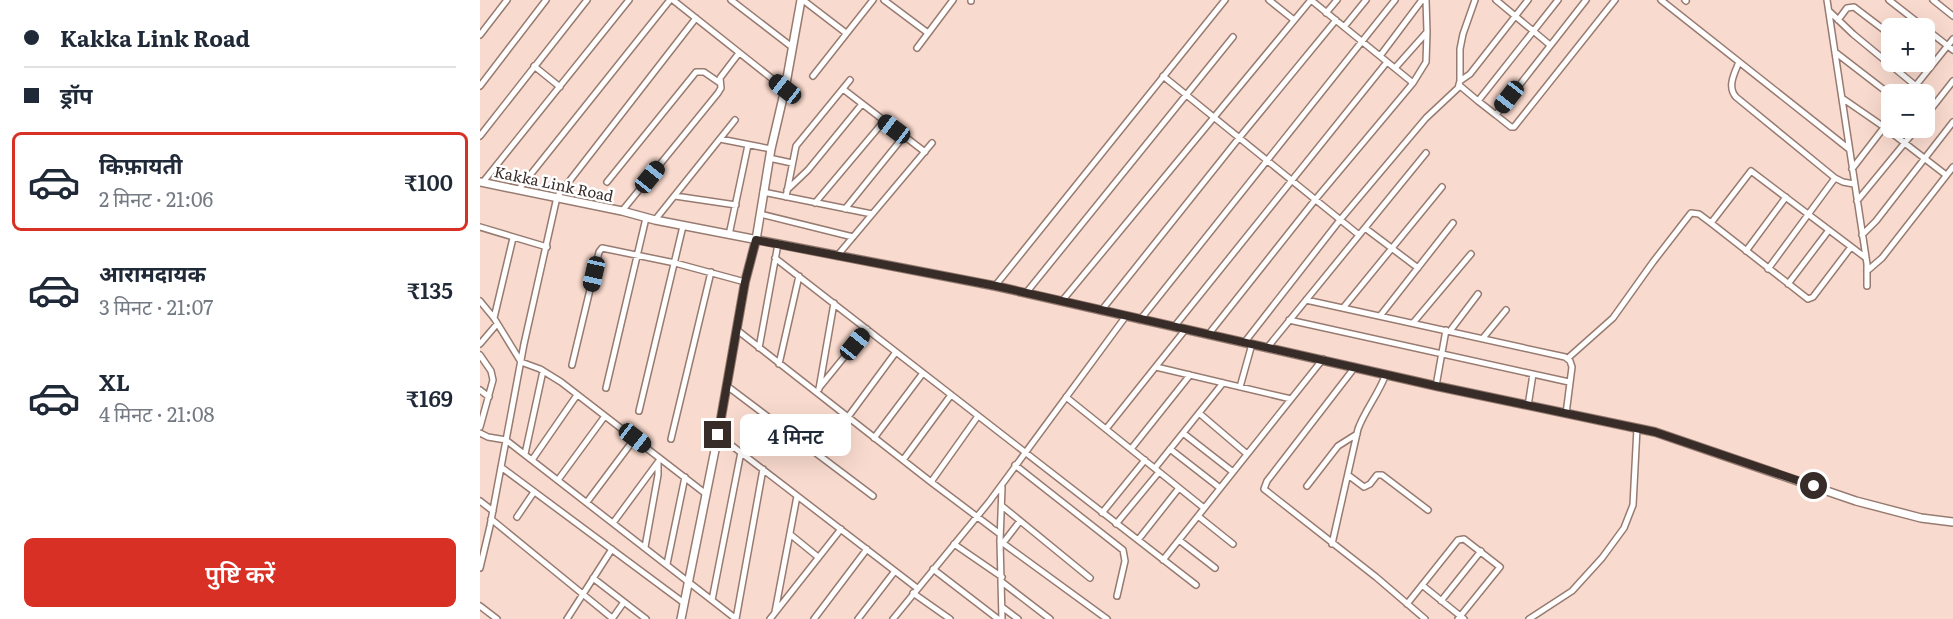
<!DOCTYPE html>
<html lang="hi">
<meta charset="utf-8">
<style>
body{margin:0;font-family:Literata,"Noto Sans Devanagari",serif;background:#f6f6f7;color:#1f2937;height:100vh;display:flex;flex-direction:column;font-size:22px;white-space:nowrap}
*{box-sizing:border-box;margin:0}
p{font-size:20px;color:#747a83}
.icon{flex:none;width:33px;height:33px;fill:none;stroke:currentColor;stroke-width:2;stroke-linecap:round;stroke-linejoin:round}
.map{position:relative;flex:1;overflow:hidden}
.side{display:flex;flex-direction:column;background:#fff;width:480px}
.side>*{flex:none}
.hud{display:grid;align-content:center;height:132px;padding:0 24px;background:#fff}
.tools{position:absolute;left:1401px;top:18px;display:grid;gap:12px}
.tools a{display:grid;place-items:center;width:54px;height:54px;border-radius:9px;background:#fff;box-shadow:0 6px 24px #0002;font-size:30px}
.end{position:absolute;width:27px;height:27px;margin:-14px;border:8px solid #382c28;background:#fff;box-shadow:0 0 0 3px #fff}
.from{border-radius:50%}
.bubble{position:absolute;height:42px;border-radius:9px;background:#fff;box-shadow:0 6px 24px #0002;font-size:20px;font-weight:600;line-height:42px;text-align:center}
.car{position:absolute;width:18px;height:36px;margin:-18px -9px;border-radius:8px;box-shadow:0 0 4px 2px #0007;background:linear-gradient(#222 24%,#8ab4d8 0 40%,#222 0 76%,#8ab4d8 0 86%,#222 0)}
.hud b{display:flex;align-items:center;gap:21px;height:57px;font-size:22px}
.hud b+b{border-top:2px solid #e0e1e3}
.hud i{width:15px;height:15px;background:#1f2937}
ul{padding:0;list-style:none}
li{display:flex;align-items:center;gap:18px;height:99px;margin:0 12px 9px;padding:0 12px;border:3px solid transparent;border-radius:9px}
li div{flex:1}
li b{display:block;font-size:22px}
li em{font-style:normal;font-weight:600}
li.current{border-color:#d93025}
li>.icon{width:54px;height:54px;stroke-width:1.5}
.primary-button{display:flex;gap:12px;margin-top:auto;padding:12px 24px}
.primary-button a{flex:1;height:69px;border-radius:9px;background:#d93025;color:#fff;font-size:24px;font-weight:600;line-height:69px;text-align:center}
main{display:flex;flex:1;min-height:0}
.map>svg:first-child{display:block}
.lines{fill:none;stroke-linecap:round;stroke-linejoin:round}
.minor-casing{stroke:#977b71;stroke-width:8}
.tertiary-casing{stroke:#977b71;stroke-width:10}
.minor{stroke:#fff;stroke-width:5}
.tertiary{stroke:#fff;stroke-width:7}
.route{stroke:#382c28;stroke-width:8}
.labels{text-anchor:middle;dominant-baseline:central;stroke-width:5;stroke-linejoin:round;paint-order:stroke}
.street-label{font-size:15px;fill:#382c28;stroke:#fff}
</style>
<main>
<section class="side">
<div class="hud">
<b><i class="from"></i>Kakka Link Road</b>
<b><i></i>ड्रॉप</b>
</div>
<ul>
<li class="current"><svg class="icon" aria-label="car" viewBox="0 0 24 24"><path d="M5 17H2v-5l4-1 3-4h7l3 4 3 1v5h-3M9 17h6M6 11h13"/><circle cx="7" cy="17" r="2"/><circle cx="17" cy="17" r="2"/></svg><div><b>किफ़ायती</b><p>2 मिनट · 21:06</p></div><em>₹100</em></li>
<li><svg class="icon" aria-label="car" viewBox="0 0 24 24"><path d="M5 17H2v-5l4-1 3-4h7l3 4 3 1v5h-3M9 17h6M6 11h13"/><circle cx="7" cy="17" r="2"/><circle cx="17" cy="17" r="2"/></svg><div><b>आरामदायक</b><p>3 मिनट · 21:07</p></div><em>₹135</em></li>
<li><svg class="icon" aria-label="car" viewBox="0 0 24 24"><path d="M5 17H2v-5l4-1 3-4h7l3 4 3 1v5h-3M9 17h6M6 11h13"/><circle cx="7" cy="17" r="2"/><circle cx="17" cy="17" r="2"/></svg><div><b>XL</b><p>4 मिनट · 21:08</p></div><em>₹169</em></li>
</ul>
<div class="primary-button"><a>पुष्टि करें</a></div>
</section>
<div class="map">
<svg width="1473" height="619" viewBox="0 0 1473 619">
<rect width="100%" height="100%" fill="#f9dace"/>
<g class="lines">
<defs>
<path id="minor" d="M 193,0 L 305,89
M 251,0 L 312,47
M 323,0 L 366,33
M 404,0 L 448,33
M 491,0 L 491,1
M 789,0 L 814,20
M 946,0 L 947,32
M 1016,0 L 1070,45
M 1181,0 L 1369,149
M 1205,0 L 1206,1
M 1347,0 L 1387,264 L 1387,286
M 1409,0 L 1473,50
M 1453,0 L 1473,16
M 1349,11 L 1373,34 L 1436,86
M 846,13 L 857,0
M 1358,20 L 1367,8 L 1374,7 L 1412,36
M 864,27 L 886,0
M 0,35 L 27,0
M 437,48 L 473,0
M 1355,52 L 1412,96
M 900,56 L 942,0
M 1259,62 C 1254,74 1247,87 1256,97 L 1355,178 L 1363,182 L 1374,184
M 54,66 L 80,87
M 915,68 L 947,32 L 946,62 L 933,83
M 333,76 L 393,0
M 683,76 L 879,235
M 980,81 L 990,74 L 1048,0
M 979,85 L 998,101 L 1078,0
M 0,86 L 66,0
M 363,89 L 445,152
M 1429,94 L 1473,39
M 1362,98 L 1404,127 L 1466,175
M 998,101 L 1016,115 L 1106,0
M 1016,115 L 1031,127 L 1034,127 L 1135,0
M 1444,118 L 1473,81
M 0,136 L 107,0
M 240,139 L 291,149
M 289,158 L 312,163
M 1372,169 L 1412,117
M 3,182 L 149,0
M 127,182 L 216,72 L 224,72 L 240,83
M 39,189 L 190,0
M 307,190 L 328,170 L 382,104
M 283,192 L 392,214
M 195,196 L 256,205
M 306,197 L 316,146 L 370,80
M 1377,201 L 1437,128
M 335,203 L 404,121
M 365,209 L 424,136
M 142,211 L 238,93 L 241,88 L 240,78 L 259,53
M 280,214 L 373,237
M 175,220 L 255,120
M 1231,223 L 1271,171 L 1386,258
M 0,227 L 67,247
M 885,228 L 938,268
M 249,235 L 268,145
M 1382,235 L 1396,221 L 1473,122
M 1266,251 L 1306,197
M 357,256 L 452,143
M 295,258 L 716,585
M 1288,269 L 1355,178
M 1387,271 L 1402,258 L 1473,167
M 1308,284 L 1349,230
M 515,286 L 745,0
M 546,293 L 753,37
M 826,300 L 1085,357 L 1090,361 L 1092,367 L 1086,414
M 0,301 L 14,318 L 41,362 L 60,369 L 81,382 L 226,494
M 582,301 L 831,0
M 863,308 L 962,187
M 621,311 L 759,138 L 856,20
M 900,316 L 973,223
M 14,318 L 33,238
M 660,320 L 915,0
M 809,320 L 1089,382
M 933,323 L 991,254
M 694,327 L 907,62
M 257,330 L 451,482 L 520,534
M 970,331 L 998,294
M 728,335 L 835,200 L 933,83 L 831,0
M 1003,338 L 1026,310
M 764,343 L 860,220 L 946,118 L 978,88 L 980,81 L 980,49 L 983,34 L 995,0
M 0,344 L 17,324
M 279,348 L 298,244
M 787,348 L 946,153
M 0,355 L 11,371 L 13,380 L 0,427
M 1088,358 L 1133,318 L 1173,262 L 1211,213 L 1219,214 L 1231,223 L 1328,299 L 1333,297 L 1371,247
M 299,364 L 319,276
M 92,365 L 119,252 L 122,248 L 195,263 L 265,282
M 676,367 L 811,399
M 875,367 L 787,481 L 784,489 L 896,577 L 945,619
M 247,386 L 393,496
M 956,386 L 966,330
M 760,387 L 772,344
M 126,388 L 166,218
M 339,388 L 387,329
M 339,389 L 354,303
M 0,390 L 9,397
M 586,397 L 724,508
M 1048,406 L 1053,374
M 159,411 L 203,226
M 719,413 L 767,454
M 368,417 L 416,352
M 626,429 L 705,330
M 0,433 L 8,437 L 26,440 L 256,619
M 703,433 L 753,472
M 238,435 L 437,588
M 394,438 L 443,373
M 191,439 L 231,272
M 651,449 L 710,375
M 690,449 L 740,488
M 45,454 L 63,371
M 52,460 L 97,395
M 423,460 L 471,395
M 535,465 L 643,550 L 645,561 L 637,596
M 21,467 L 204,603
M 675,468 L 743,383
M 868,475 L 884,487 L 890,484 L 897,475 L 902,475 L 948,510
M 78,480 L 125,416
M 451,482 L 498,416
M 827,486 L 858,446 L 877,434
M 522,487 L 520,541 L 522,619
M 0,501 L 13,511
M 107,502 L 155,438
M 522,506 L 610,578
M 622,513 L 665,460
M 718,516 L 753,544
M 37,517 L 54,492
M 11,519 L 132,618
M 133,523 L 178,462
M 636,524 L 679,472
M 311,535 L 338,557
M 658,540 L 699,488
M 699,540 L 735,568
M 520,541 L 627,619
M 523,543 L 540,521
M 474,544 L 522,577
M 852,544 L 878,429 C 885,410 898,395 906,374
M 165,547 L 178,475 L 178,462
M 683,560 L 843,359
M 187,564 L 205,477
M 0,568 L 10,526 L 44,344 L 77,197 L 216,18
M 453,569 L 518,619
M 113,578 L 166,619
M 522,582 L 570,619
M 942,585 L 984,619
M 433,593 L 470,619
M 232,600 L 261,452
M 961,601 L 1001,551
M 927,604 L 978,540 L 984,539 L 1020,567 L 978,619
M 0,606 L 17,619
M 522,607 L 538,619
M 295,612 L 317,496
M 87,619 L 132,549
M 132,619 L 144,602
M 256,619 L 283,469
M 290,619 L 361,529
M 334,619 L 387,549
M 378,619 L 415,571
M 413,619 L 509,502 L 646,316
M 1049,619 L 1092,591 L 1122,558 L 1144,528 L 1153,505 L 1157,428"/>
<path id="tertiary" d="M 0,182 L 142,211 L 175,220 L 515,286 L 956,386 L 1175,432 L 1376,501 L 1441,518 L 1473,522
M 201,619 L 238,435 L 265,282 L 276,240 L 291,149 L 305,89 L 321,0"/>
</defs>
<!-- minor casing -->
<use href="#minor" class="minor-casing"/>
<!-- tertiary casing -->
<use href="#tertiary" class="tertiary-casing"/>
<!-- minor -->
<use href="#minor" class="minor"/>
<!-- tertiary -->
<use href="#tertiary" class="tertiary"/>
</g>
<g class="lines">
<!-- route -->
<path class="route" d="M 238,435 L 265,282 L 276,240 L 516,286 L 956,386 L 1175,432 L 1334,486"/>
</g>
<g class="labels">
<!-- street labels -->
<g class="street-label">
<text transform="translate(74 183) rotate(12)">Kakka Link Road</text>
</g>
</g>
</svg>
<div class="tools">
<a>+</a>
<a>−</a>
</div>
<i class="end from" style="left:1334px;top:486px"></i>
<i class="end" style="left:238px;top:435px"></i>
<div class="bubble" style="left:260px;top:414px;width:111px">4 मिनट</div>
<i class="car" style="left:305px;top:89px;rotate:308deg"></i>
<i class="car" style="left:1029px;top:97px;rotate:218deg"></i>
<i class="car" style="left:414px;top:129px;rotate:307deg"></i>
<i class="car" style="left:170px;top:177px;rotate:39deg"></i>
<i class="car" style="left:114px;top:274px;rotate:193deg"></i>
<i class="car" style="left:375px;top:344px;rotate:39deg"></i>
<i class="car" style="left:155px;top:438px;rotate:128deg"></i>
</div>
</main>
